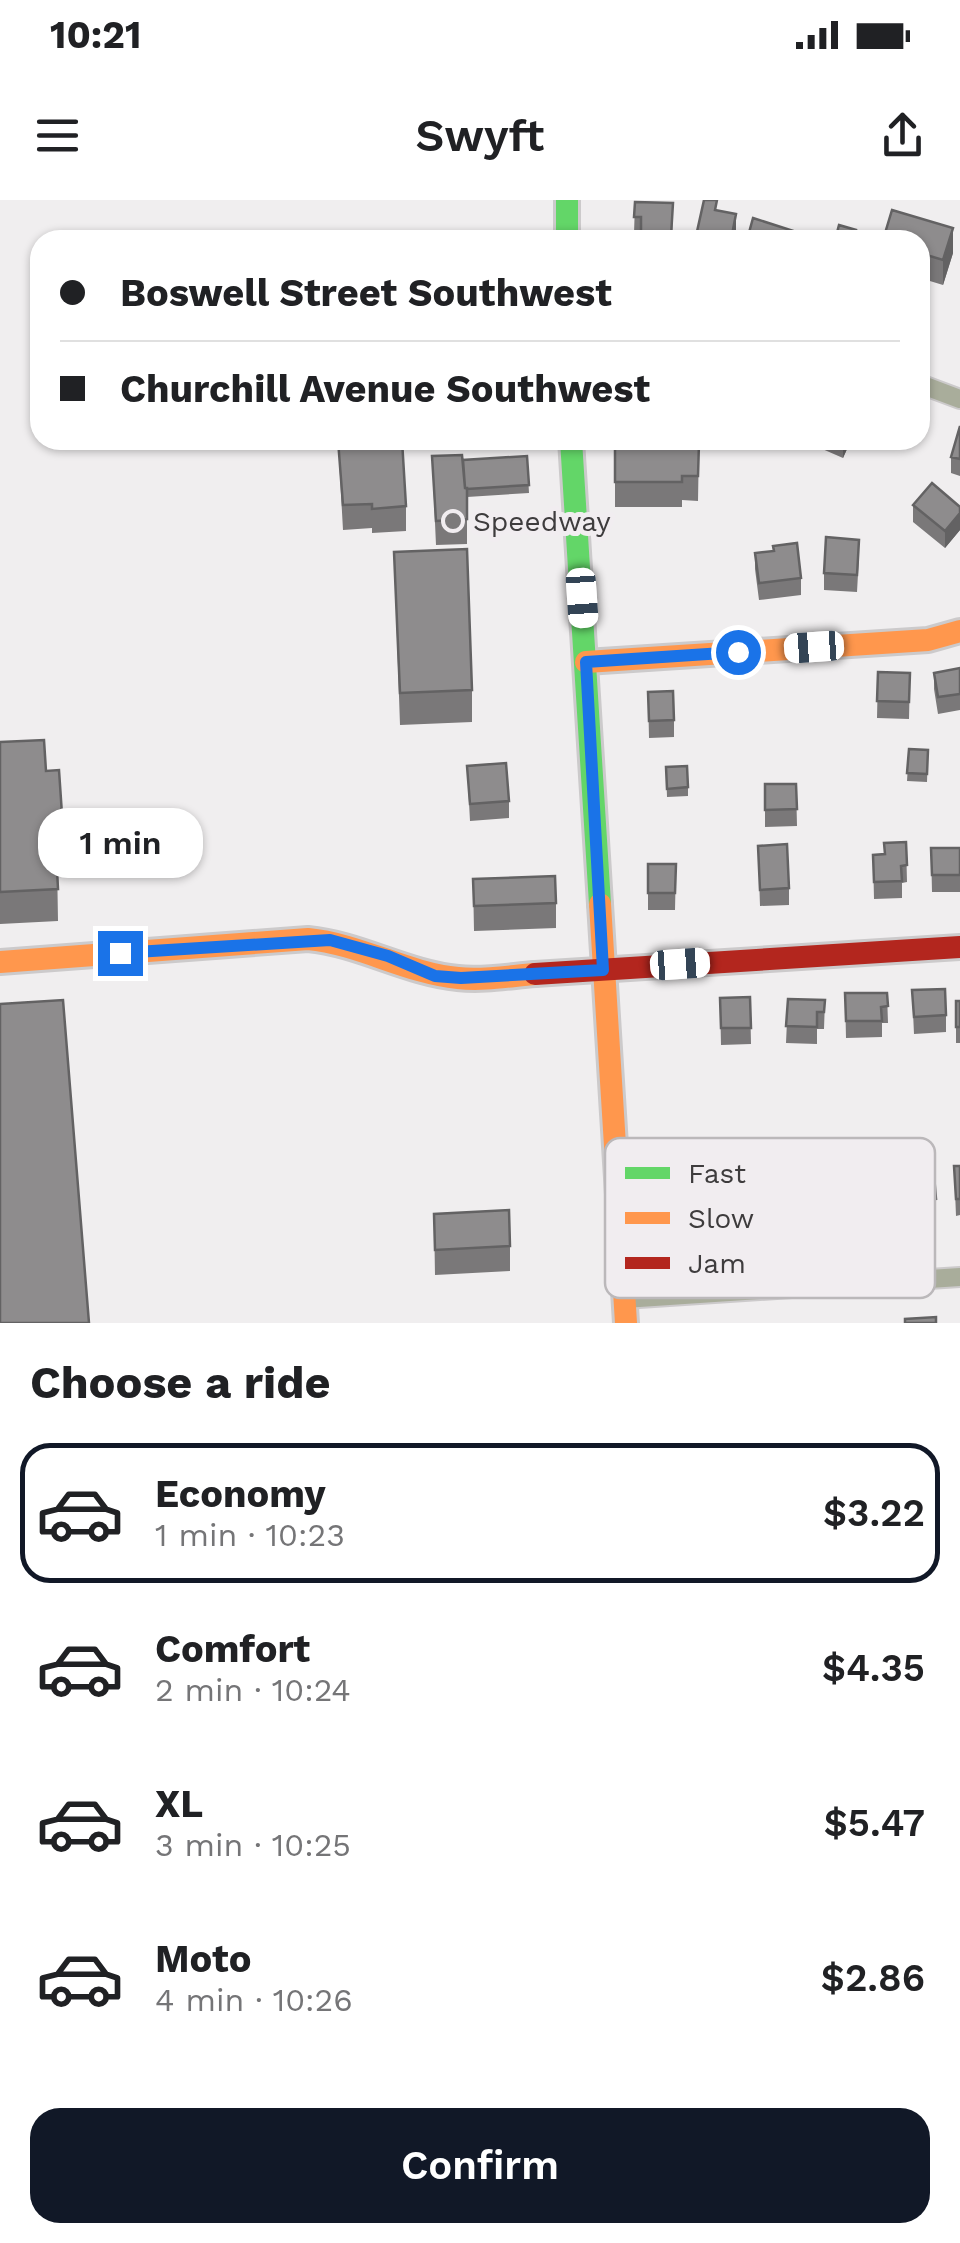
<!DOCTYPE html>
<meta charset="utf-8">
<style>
body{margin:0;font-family:"Work Sans",sans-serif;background:#f6f6f6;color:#202124;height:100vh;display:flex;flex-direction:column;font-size:38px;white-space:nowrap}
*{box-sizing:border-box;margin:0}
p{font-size:32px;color:#757577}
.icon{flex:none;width:55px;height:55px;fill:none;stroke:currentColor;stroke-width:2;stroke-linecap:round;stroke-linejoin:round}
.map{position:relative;height:1123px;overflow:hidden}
.panel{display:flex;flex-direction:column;background:#fff;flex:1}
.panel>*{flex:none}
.hud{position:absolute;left:30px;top:30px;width:900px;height:220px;border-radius:30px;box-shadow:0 2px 8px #0004;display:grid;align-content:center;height:220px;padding:0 30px;background:#fff}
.end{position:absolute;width:45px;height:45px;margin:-22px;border:12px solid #1a73e8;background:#fff;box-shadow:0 0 0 5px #fff}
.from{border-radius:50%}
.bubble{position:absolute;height:70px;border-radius:30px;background:#fff;box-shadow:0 2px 8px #0004;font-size:32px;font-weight:600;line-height:70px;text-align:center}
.car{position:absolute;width:30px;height:60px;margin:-30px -15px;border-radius:12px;box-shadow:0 0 8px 2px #0007;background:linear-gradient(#fff 24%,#345 0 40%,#fff 0 76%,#345 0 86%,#fff 0)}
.hud b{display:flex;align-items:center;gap:35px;height:95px;font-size:38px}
.hud b+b{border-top:2px solid #e0e0e0}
.hud i{width:25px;height:25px;background:#202124}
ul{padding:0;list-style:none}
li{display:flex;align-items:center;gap:30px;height:140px;margin:0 20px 15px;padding:0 10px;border:5px solid transparent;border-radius:30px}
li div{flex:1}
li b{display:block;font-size:38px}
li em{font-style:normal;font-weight:600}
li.current{border-color:#111827}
li>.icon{width:90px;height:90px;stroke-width:1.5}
h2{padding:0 30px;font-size:45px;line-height:120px}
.primary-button{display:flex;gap:20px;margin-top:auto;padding:20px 30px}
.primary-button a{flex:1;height:115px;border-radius:30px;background:#111827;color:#fff;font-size:40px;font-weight:600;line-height:115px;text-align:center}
.status{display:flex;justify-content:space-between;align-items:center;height:70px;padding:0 50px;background:#fff;direction:ltr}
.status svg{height:28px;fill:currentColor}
header{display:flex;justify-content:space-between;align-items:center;height:130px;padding:0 30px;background:#fff;font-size:45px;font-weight:600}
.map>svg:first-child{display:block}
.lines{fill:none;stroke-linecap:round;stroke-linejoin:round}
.street-casing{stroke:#cccacb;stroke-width:22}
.fast-casing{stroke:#cccacb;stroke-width:28}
.slow-casing{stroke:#cccacb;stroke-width:28}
.jam-casing{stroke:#cccacb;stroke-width:28}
.street{stroke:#a9ad9b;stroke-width:18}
.fast{stroke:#63d668;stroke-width:22}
.slow{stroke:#ff974d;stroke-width:22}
.jam{stroke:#b3261e;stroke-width:22}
.wall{fill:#7a7879}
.shaded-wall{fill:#636263}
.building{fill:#8e8c8d;stroke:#636263;stroke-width:2.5}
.route{stroke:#1a73e8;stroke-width:12}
.poi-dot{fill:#7c7a7b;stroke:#f1edf0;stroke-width:4}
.labels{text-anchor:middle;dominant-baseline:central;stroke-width:10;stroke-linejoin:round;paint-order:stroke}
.poi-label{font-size:28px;fill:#3e3c3d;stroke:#f1edf0;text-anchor:start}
.key{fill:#f1edf0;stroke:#bbb8ba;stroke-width:2.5}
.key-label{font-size:28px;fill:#3e3c3d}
</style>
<div class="status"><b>10:21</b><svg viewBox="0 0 49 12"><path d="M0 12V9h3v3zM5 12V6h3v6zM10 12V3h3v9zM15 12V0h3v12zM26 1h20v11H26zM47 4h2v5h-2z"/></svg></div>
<header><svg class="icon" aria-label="menu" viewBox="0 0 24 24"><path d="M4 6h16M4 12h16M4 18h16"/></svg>Swyft<svg class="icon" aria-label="share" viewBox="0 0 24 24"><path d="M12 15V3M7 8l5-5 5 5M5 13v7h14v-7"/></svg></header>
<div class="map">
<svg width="960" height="1123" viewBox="0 0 960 1123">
<rect width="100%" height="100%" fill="#f0eeef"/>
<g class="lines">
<defs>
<path id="street" d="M 920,184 L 960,199
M 624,1099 L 960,1077"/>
<path id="fast" d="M 567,0 L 567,40
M 571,240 L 600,704"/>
<path id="slow" d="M 586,462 L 928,440 L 960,431
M 600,704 L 626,1123
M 0,762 L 308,739 C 360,744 406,773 458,778 C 483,781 510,776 535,774"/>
<path id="jam" d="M 535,774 L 960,747"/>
</defs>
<!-- street casing -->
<use href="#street" class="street-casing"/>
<!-- fast casing -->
<use href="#fast" class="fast-casing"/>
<!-- slow casing -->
<use href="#slow" class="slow-casing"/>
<!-- jam casing -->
<use href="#jam" class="jam-casing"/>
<!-- street -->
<use href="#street" class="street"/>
<!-- fast -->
<use href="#fast" class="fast"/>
<!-- slow -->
<use href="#slow" class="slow"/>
<!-- jam -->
<use href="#jam" class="jam"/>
</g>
<!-- wall -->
<path class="wall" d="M 635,2 L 673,3 L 672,40 L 641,40 L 641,34 L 634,34 Z
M 920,40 L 953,53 L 943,85 L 920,78 Z
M 960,226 L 960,276 L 951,273 L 951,257 Z
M 338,240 L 406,306 L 406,331 L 372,333 L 372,328 L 343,330 Z
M 820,240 L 879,240 L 874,250 L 851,240 L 843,258 L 820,248 Z
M 615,242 L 699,243 L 698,301 L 682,300 L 682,307 L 615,307 Z
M 432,256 L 463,260 L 527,256 L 529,293 L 467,297 L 467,344 L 436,345 Z
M 913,305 L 960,307 L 960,330 L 945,348 L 913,322 Z
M 773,351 L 801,378 L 801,395 L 759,400 L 755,369 L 755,353 Z
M 394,352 L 472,490 L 472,522 L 400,525 Z
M 859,356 L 857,392 L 824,390 L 824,373 Z
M 960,468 L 960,510 L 938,514 L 934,489 L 934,473 Z
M 878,472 L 910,473 L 909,519 L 877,518 Z
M 648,492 L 674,520 L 674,537 L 649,538 Z
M 0,542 L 46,571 L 63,629 L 63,661 L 57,661 L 58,721 L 0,724 Z
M 909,549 L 928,550 L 927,582 L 907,581 Z
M 467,566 L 509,601 L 509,618 L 470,621 Z
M 666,567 L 688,587 L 688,596 L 667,597 Z
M 765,584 L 796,584 L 797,626 L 765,627 Z
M 906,642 L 907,682 L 902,683 L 902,698 L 874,699 L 873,655 L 884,654 Z
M 758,646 L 789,688 L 789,705 L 760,706 Z
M 931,648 L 960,648 L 960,692 L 932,692 Z
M 648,664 L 676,664 L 675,710 L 648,710 Z
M 473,679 L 556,703 L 556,728 L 474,731 Z
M 912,790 L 946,815 L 946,832 L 914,834 Z
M 845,793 L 887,793 L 888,823 L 882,823 L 882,837 L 846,838 Z
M 750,797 L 751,844 L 721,845 L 720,798 Z
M 788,799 L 825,800 L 824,829 L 817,829 L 817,844 L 786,843 Z
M 956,801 L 960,801 L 960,843 L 956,843 Z
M 891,960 L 911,965 L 936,999 L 936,1016 L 895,1020 Z
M 954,966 L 960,966 L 960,1015 L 956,1016 Z
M 769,971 L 770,1018 L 762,1018 L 762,1032 L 729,1033 L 727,972 Z
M 841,981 L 872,1005 L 872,1022 L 843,1025 Z
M 815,983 L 815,1029 L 787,1029 L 787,984 Z
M 673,991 L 705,992 L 705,1033 L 673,1032 Z
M 434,1014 L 510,1046 L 510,1071 L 435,1075 Z"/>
<!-- shaded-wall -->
<path class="shaded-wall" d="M 736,14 L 736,31 L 734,40 L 731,40 Z
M 953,28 L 953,53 L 943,85 L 943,60 Z
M 843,240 L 851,240 L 843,258 Z
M 960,313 L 960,330 L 945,348 L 945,331 Z"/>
<!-- building -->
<path class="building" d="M 704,0 L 717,0 L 715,10 L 736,14 L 731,40 L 713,40 L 696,36 Z
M 635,2 L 673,3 L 671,36 L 641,35 L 641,17 L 634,17 Z
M 892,10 L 953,28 L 943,60 L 920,53 L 920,40 L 883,40 Z
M 753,18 L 803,34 L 802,40 L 747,40 Z
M 839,25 L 856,30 L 854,40 L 835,40 Z
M 960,226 L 960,259 L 951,257 Z
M 338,240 L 402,240 L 406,306 L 372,309 L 372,304 L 343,305 Z
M 615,242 L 699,243 L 698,276 L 682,276 L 682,282 L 615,282 Z
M 462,255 L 465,288 L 467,288 L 467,319 L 436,321 L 432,256 Z
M 527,256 L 529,285 L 467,289 L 465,288 L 463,260 Z
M 932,283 L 960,307 L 960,313 L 945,331 L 913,305 Z
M 826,337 L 859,340 L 857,375 L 824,373 Z
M 797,343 L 801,378 L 759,383 L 755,353 L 774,351 L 773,346 Z
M 467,349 L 472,490 L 400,493 L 394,352 Z
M 960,468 L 960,494 L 938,497 L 934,473 Z
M 878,472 L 910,473 L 909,502 L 877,501 Z
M 673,491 L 674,520 L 649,521 L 648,492 Z
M 44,540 L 46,571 L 59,570 L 63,629 L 55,629 L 58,689 L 0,692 L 0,542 Z
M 909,549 L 928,550 L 927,574 L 907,573 Z
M 506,563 L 509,601 L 470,604 L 467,566 Z
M 687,566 L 688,587 L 667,589 L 666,567 Z
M 765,584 L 796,584 L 797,609 L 765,610 Z
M 906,642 L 907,665 L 901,666 L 902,681 L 874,682 L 873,655 L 885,654 L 884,643 Z
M 787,644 L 789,688 L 760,690 L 758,646 Z
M 931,648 L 960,648 L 960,675 L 932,675 Z
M 648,664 L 676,664 L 675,693 L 648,693 Z
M 555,676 L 556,703 L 474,706 L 473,679 Z
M 945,789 L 946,815 L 914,817 L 912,790 Z
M 845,793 L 887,793 L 888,806 L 881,807 L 882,821 L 846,821 Z
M 750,797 L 751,828 L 721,828 L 720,798 Z
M 788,799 L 825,800 L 824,812 L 817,812 L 817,827 L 786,826 Z
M 63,800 L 89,1123 L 0,1123 L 0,804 Z
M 956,801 L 960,801 L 960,827 L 956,827 Z
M 910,958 L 911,965 L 933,963 L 936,999 L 895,1003 L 891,960 Z
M 954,966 L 960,966 L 960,999 L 956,999 Z
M 509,1010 L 510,1046 L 435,1050 L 434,1014 Z
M 936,1117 L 936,1123 L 905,1123 L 905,1119 Z"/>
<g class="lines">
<!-- route -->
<path class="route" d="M 120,753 L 330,740 L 388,756 L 435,776 L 461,778 L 603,770 L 586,462 L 738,452"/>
</g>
<!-- markers -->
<circle class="poi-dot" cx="453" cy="321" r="10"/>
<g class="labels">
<!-- poi labels -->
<g class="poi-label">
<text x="473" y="321">Speedway</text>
</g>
</g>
<!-- legend -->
<rect x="605" y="938" width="330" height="160" rx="15" class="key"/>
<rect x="625" y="967" width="45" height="12" fill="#63d668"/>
<rect x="625" y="1012" width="45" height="12" fill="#ff974d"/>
<rect x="625" y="1057" width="45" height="12" fill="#b3261e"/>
<g class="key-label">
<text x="688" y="983">Fast</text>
<text x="688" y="1028">Slow</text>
<text x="688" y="1073">Jam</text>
</g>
</svg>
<i class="end from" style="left:738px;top:452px"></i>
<i class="end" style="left:120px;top:753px"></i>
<div class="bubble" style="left:38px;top:608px;width:165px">1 min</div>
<i class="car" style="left:582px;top:398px;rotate:176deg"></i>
<i class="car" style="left:814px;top:447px;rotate:266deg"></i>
<i class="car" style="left:680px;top:764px;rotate:86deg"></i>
<div class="hud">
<b><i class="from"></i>Boswell Street Southwest</b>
<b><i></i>Churchill Avenue Southwest</b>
</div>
</div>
<section class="panel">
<h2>Choose a ride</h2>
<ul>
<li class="current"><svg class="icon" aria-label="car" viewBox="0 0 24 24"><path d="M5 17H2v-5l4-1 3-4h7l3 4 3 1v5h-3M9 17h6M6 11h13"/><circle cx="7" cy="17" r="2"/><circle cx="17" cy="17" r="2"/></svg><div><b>Economy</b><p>1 min · 10:23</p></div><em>$3.22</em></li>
<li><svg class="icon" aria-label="car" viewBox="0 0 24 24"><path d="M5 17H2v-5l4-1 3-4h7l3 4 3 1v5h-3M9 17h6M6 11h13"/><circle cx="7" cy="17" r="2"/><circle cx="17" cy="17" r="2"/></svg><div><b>Comfort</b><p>2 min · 10:24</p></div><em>$4.35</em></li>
<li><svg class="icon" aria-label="car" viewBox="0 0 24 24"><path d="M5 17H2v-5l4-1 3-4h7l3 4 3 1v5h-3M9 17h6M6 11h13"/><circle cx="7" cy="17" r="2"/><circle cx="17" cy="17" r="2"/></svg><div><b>XL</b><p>3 min · 10:25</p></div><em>$5.47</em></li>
<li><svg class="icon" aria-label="car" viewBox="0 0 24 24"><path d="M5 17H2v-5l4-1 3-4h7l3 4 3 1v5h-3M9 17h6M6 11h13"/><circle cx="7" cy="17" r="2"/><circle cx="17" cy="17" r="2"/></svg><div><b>Moto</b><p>4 min · 10:26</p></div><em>$2.86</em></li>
</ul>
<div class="primary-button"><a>Confirm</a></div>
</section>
